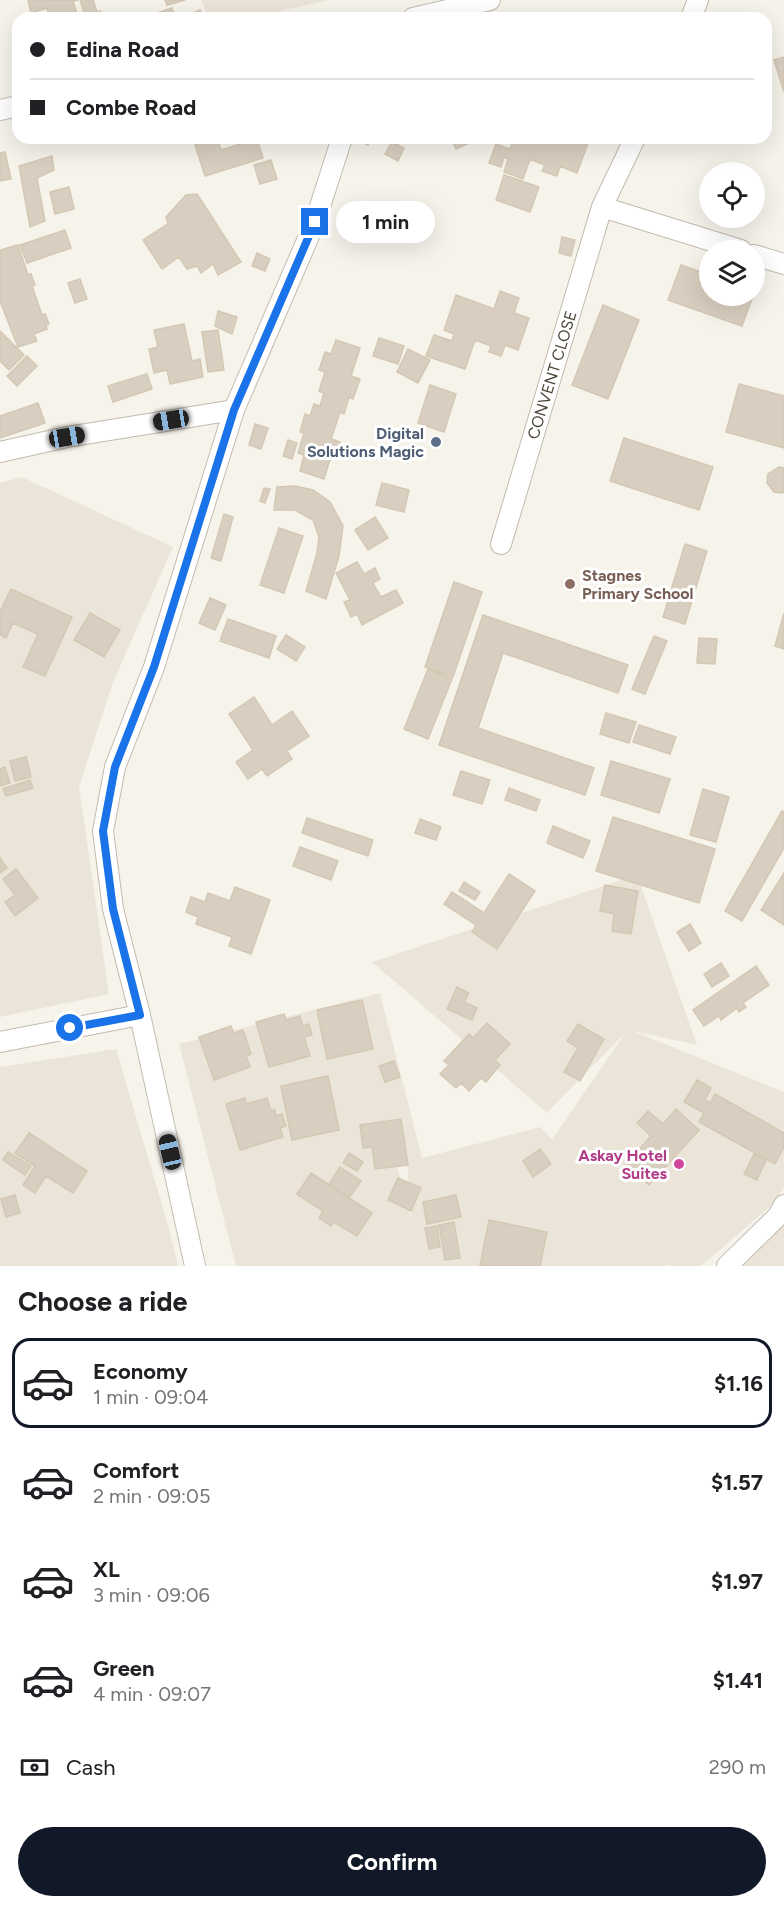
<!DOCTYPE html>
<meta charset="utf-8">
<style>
body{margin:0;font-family:Figtree,sans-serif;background:#f6f6f6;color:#202124;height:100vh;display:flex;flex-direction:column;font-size:22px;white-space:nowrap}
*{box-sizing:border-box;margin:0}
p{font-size:20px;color:#757577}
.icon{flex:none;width:33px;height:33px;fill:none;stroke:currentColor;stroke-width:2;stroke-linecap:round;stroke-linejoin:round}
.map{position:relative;height:1266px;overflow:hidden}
.drawer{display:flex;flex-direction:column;background:#fff;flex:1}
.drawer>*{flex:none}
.banner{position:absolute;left:12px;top:12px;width:760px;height:132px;border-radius:18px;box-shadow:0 6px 24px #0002;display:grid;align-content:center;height:132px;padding:0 18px;background:#fff}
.fabs{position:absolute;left:699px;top:162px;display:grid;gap:12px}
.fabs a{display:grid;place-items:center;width:66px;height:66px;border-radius:50%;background:#fff;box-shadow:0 6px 24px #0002;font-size:30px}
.end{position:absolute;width:27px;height:27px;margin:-14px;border:8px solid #1a73e8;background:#fff;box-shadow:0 0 0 3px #fff}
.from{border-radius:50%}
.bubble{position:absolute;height:42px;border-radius:21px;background:#fff;box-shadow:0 6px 24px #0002;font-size:20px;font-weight:700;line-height:42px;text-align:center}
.car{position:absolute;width:18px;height:36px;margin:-18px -9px;border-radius:8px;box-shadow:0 0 4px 2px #0007;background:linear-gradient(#222 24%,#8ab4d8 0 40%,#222 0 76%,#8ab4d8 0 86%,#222 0)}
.banner b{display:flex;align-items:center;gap:21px;height:57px;font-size:22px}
.banner b+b{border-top:2px solid #e0e0e0}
.banner i{width:15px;height:15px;background:#202124}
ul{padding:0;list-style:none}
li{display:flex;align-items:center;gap:18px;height:90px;margin:0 12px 9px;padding:0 6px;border:3px solid transparent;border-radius:18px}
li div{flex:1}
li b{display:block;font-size:22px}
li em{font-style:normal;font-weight:700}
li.on{border-color:#111827}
li>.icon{width:54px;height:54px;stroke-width:1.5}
h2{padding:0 18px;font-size:27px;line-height:72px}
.pay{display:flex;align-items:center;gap:15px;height:66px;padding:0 18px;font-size:22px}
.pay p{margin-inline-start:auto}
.action{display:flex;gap:12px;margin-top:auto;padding:12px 18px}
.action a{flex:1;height:69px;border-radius:36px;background:#111827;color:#fff;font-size:24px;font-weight:700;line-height:69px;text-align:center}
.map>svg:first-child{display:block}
.residential{fill:#ebe5d9;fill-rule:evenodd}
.building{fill:#d9cfc0;stroke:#d4c8b3;stroke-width:1.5}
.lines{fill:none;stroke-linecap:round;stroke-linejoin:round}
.minor-casing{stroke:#c3bbad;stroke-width:22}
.minor{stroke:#fff;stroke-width:20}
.route{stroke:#1a73e8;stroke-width:8}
.service-dot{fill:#5c6f8a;stroke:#fff;stroke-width:2}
.education-dot{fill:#8d6e63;stroke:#fff;stroke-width:2}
.hotel-dot{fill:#d1479c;stroke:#fff;stroke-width:2}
.labels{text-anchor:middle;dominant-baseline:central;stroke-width:6;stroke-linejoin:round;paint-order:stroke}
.street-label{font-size:16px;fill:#4c4438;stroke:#fff}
.service-label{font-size:16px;font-weight:bold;fill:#4e5e75;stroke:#fff;text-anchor:end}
.education-label{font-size:16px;font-weight:bold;fill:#785e54;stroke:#fff;text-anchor:start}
.hotel-label{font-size:16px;font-weight:bold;fill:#b23c85;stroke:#fff;text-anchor:end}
</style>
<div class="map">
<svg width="784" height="1266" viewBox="0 0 784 1266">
<rect width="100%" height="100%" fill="#f6f3eb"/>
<!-- residential -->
<path class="residential" d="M 201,0 L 330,0 L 247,18 L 209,18 Z
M 22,477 L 173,547 L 113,682 L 79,787 L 109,994 L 0,1017 L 0,483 Z
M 637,875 L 697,1045 L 633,1031 L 784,1092 L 784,1187 L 774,1203 L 701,1266 L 671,1266 L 669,1264 L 667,1266 L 236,1266 L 179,1044 L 380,993 L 422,1158 L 540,1127 L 552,1140 L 625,1033 L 547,1113 L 372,962 ZM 408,1162 L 407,1163 L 412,1221 L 397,1165 Z
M 116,1049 L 170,1232 L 178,1266 L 0,1266 L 0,1067 Z
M 784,1216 L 784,1266 L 736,1266 Z"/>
<!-- building -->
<path class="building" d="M 28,0 L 78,0 L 73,1 L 78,17 L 50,18 L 47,8 L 31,13 Z
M 80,0 L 93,0 L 97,12 L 100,11 L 102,18 L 86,18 Z
M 165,0 L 185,0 L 167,5 Z
M 172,8 L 175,18 L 155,18 L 154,14 Z
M 200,10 L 203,18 L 190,18 L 188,15 Z
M 784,57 L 784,92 L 774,60 Z
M 217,138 L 221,150 L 257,139 L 263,158 L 205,176 L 195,145 Z
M 359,138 L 371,138 L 368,145 L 358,140 Z
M 451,138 L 480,138 L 456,149 Z
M 502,138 L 590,138 L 577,173 L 560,166 L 557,176 L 542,171 L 545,165 L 530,159 L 523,179 L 504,172 L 508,159 L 504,157 L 501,167 L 489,163 L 496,144 L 510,149 L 512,143 L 502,140 Z
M 392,142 L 404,148 L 398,161 L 385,154 Z
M 5,152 L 11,179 L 0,181 L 0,153 Z
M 52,156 L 54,170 L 37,178 L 45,221 L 30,227 L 19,166 Z
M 271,160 L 277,179 L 260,184 L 254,165 Z
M 504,175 L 539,187 L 530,212 L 496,200 Z
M 69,187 L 74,209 L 55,214 L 50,192 Z
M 197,194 L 241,262 L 218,275 L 213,264 L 201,273 L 197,266 L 187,269 L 179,257 L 162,269 L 143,240 L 168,224 L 166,217 L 186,195 Z
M 65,230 L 71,248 L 27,263 L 20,245 Z
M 562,237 L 575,240 L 571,256 L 559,253 Z
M 18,245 L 28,275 L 31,274 L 35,285 L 32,286 L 42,315 L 45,314 L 49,324 L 46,325 L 47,329 L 34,334 L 37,341 L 18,347 L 0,301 L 0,250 Z
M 257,253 L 270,259 L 265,271 L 252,266 Z
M 681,265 L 710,275 L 710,296 L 753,296 L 742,326 L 668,300 Z
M 80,279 L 87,299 L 75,303 L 68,283 Z
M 500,291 L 519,298 L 514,313 L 529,318 L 518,350 L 505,345 L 501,356 L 489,352 L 491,346 L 475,340 L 465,369 L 426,356 L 434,335 L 452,341 L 454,334 L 444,330 L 456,295 L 494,309 Z
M 603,305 L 639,320 L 608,399 L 572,385 Z
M 218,311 L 237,317 L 232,334 L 215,326 Z
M 184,324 L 192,361 L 200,359 L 203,377 L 170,384 L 167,370 L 154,373 L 149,349 L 158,347 L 154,330 Z
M 218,330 L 224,370 L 208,372 L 202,332 Z
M 0,331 L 24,355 L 9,370 L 0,361 Z
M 379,338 L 404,346 L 398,364 L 373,356 Z
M 336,340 L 360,348 L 351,376 L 360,379 L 353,399 L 349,397 L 344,414 L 340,412 L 331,439 L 340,442 L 335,458 L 331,456 L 324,479 L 300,471 L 304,455 L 298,453 L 304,433 L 300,432 L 305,414 L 310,416 L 314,404 L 320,406 L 324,393 L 319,391 L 325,372 L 319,370 L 325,352 L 331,354 Z
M 408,349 L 430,360 L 418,383 L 397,372 Z
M 27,356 L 37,366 L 17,386 L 7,376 Z
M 147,374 L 152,389 L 113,402 L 108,386 Z
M 739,384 L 784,396 L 784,448 L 726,432 Z
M 430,385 L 456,394 L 444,432 L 418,423 Z
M 38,403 L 45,423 L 0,438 L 0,416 Z
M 255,424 L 268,428 L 261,449 L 249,445 Z
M 624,438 L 713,467 L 699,510 L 610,481 Z
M 288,440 L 297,443 L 292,459 L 283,456 Z
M 779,467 L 784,468 L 784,492 L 782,493 L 774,492 L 767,483 L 768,474 Z
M 382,483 L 409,490 L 404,512 L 376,505 Z
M 295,486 L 313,490 L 330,502 L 343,526 L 339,556 L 326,599 L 306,591 L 317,553 L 319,537 L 313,520 L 295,510 L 274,510 L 277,487 Z
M 264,488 L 270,489 L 265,503 L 260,501 Z
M 224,514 L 233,517 L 221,561 L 211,558 Z
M 375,517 L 388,538 L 368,550 L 355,530 Z
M 279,528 L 303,536 L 284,593 L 260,585 Z
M 685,544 L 707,551 L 685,624 L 663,617 Z
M 357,562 L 364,574 L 375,568 L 380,579 L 373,583 L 381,597 L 396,590 L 403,603 L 362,625 L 357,614 L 351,617 L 344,602 L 350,600 L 336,573 Z
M 454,582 L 482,592 L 453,677 L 425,667 Z
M 11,589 L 72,617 L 45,676 L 23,667 L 38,634 L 13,623 L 6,638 L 0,635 L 0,612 Z
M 210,598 L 226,605 L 215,630 L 199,623 Z
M 90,613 L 120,630 L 104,657 L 74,640 Z
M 784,613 L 784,649 L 775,646 Z
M 483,615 L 628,665 L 618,693 L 503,653 L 478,728 L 594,768 L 585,795 L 439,745 Z
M 228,619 L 276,636 L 269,658 L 220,641 Z
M 286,635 L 305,647 L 296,661 L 277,649 Z
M 654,636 L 667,641 L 645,694 L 632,689 Z
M 699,638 L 717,639 L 715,664 L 697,663 Z
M 428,669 L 452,679 L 428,739 L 404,729 Z
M 254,697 L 272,725 L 292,711 L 309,736 L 287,751 L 292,759 L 267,776 L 262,769 L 248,779 L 236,762 L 253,750 L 229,714 Z
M 606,713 L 636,722 L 629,743 L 600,734 Z
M 639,725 L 676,737 L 670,754 L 633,742 Z
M 26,757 L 31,777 L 15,781 L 10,761 Z
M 611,761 L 670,779 L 659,813 L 601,795 Z
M 5,767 L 10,783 L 0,786 L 0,769 Z
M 461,771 L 490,780 L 482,804 L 453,795 Z
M 30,780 L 33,788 L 6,796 L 3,789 Z
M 509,788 L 540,800 L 536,811 L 505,800 Z
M 703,789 L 729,797 L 716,842 L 690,835 Z
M 782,811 L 784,812 L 784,848 L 742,921 L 725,911 Z
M 613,817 L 715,849 L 699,903 L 596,871 Z
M 307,818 L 373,840 L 368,856 L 302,833 Z
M 420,819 L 441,827 L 436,840 L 415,833 Z
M 553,826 L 590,841 L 583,858 L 547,843 Z
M 300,847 L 338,861 L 331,880 L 293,866 Z
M 0,858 L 7,868 L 0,873 Z
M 16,869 L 38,898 L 15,916 L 5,902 L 15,895 L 3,879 Z
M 784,873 L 784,925 L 761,910 Z
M 509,874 L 535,891 L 497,949 L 472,932 L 476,925 L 444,904 L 452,892 L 484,913 Z
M 464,882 L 480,892 L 475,900 L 459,891 Z
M 605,885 L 638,891 L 631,934 L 612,931 L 614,914 L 600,911 Z
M 235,887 L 270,900 L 251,954 L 229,946 L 232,937 L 196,924 L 198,917 L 186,912 L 191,897 L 205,902 L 208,893 L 230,901 Z
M 690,924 L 701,943 L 689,951 L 677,932 Z
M 721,963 L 729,976 L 712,987 L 704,974 Z
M 756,966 L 769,985 L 743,1003 L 746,1007 L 739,1012 L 737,1008 L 721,1020 L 719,1016 L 704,1026 L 693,1010 Z
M 457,987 L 469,993 L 464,1002 L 477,1008 L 472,1020 L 447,1009 Z
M 362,1000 L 373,1049 L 327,1059 L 317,1010 Z
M 284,1014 L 286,1020 L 300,1016 L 303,1026 L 309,1024 L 312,1035 L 304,1037 L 310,1056 L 269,1067 L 256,1022 Z
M 487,1023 L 510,1044 L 495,1060 L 500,1065 L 486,1082 L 481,1078 L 469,1091 L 461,1083 L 456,1088 L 440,1074 L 449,1065 L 444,1061 L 469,1034 L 473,1038 Z
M 578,1024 L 604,1039 L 580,1081 L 564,1072 L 578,1048 L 567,1041 Z
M 231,1026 L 234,1033 L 243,1030 L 251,1054 L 246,1056 L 250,1067 L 214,1080 L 199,1037 Z
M 394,1061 L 400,1077 L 385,1082 L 379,1066 Z
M 328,1076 L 339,1130 L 292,1140 L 281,1086 Z
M 697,1080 L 711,1088 L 705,1100 L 710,1103 L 715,1094 L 784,1133 L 784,1147 L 775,1164 L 699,1122 L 704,1113 L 684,1102 Z
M 245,1098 L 246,1104 L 267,1098 L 271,1111 L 275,1110 L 276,1116 L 282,1114 L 286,1126 L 280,1128 L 283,1137 L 240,1150 L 226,1104 Z
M 676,1109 L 699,1130 L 649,1185 L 626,1164 L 651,1136 L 637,1123 L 648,1111 L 663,1124 Z
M 401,1119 L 408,1165 L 375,1169 L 372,1147 L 363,1148 L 360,1125 Z
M 29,1133 L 87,1171 L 73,1193 L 46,1176 L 35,1193 L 23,1185 L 35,1166 L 15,1153 Z
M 540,1149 L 551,1164 L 533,1177 L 523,1161 Z
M 8,1152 L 31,1166 L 25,1175 L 3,1160 Z
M 349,1153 L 363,1162 L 357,1171 L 343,1163 Z
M 754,1154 L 766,1160 L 757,1180 L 744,1174 Z
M 340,1167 L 361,1181 L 349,1198 L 329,1184 Z
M 311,1173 L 372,1213 L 357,1236 L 334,1222 L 331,1226 L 319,1218 L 323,1211 L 297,1194 Z
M 398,1178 L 421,1188 L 411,1211 L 388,1200 Z
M 15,1195 L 20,1213 L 6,1217 L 1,1199 Z
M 456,1195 L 461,1217 L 427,1224 L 423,1202 Z
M 489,1220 L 547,1232 L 540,1266 L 480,1266 Z
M 454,1222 L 460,1258 L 445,1260 L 439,1225 Z
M 437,1226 L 440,1247 L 429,1249 L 425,1228 Z"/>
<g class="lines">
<defs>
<path id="minor" d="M 413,18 L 490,0
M 691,18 L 698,0
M 0,110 L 18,106
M 602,207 L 741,250
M 754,255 L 784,264
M 0,452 L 67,437 L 234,410
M 501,544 L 602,207 L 635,138
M 0,1042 L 140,1015
M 195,1266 L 140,1015 L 113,909 L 103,831 L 115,767 L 154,667 L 234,410 L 315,222 L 342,138
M 727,1266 L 778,1216 L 784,1205"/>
</defs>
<!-- minor casing -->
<use href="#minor" class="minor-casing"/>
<!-- minor -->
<use href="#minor" class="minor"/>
</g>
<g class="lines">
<!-- route -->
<path class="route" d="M 70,1028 L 140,1015 L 113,909 L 103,831 L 115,767 L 154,667 L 234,410 L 315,222"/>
</g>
<!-- markers -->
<circle class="service-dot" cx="436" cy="442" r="6"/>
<circle class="education-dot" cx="570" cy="584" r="6"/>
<circle class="hotel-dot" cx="679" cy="1164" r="6"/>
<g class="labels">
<!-- street labels -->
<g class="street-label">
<text transform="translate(552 375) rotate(-73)">CONVENT CLOSE</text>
</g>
<!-- service labels -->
<g class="service-label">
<text x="424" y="433">Digital<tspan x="424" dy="18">Solutions Magic</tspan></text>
</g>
<!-- education labels -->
<g class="education-label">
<text x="582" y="575">Stagnes<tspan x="582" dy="18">Primary School</tspan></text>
</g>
<!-- hotel labels -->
<g class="hotel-label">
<text x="667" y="1155">Askay Hotel<tspan x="667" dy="18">Suites</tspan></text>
</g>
</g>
</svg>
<div class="fabs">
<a><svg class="icon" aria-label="locate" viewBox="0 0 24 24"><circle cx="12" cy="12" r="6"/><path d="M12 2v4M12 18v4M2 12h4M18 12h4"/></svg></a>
<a><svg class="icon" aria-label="layers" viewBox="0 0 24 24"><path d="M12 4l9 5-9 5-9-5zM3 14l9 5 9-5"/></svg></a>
</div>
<i class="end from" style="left:70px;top:1028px"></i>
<i class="end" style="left:315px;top:222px"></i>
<div class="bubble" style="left:336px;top:201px;width:99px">1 min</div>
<i class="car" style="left:171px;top:420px;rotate:261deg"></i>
<i class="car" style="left:67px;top:437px;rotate:81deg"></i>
<i class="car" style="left:170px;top:1152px;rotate:347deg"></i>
<div class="banner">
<b><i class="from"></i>Edina Road</b>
<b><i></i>Combe Road</b>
</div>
</div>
<section class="drawer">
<h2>Choose a ride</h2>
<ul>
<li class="on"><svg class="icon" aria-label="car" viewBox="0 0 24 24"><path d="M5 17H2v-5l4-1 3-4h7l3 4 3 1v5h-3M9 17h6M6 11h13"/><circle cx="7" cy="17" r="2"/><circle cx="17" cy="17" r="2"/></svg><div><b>Economy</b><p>1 min · 09:04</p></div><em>$1.16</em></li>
<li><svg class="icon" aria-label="car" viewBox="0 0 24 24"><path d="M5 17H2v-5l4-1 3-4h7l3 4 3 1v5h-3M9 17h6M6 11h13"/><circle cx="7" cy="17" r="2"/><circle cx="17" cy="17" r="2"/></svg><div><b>Comfort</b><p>2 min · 09:05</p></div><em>$1.57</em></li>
<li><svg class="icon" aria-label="car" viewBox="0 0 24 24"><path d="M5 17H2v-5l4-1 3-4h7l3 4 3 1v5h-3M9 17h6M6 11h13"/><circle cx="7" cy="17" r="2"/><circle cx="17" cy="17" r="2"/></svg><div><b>XL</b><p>3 min · 09:06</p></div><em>$1.97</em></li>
<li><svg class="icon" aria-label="car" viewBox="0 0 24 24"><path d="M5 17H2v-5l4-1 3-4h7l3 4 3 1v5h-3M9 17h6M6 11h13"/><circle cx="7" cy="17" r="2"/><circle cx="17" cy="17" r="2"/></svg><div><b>Green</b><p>4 min · 09:07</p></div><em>$1.41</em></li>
</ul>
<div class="pay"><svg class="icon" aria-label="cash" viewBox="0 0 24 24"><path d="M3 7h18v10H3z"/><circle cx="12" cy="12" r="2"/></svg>Cash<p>290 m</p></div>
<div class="action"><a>Confirm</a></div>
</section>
